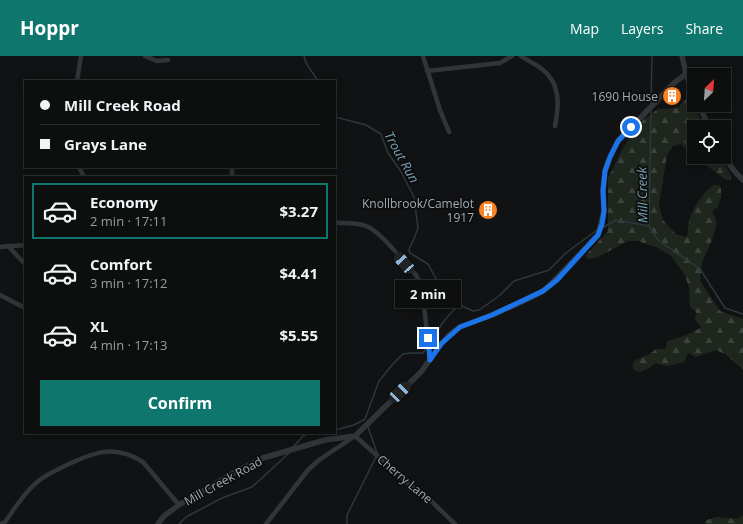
<!DOCTYPE html>
<meta charset="utf-8">
<style>
body{margin:0;font-family:"Open Sans",sans-serif;background:#1b1c1c;color:#f1f3f6;height:100vh;display:flex;flex-direction:column;font-size:15px;white-space:nowrap}
*{box-sizing:border-box;margin:0}
p{font-size:13px;color:#9a9c9e}
.icon{flex:none;width:22px;height:22px;fill:none;stroke:currentColor;stroke-width:2;stroke-linecap:round;stroke-linejoin:round}
.map{position:relative;flex:1;overflow:hidden}
.side{position:absolute;left:24px;top:120px;width:312px;height:258px;display:flex;flex-direction:column;background:#0d0e0e;border-radius:0px;box-shadow:0 2px 10px #0003,0 0 0 1px #2d2e2e}
.side>*{flex:none}
.guide{position:absolute;left:24px;top:24px;width:312px;height:88px;border-radius:0px;box-shadow:0 2px 10px #0003,0 0 0 1px #2d2e2e;display:grid;align-content:center;height:88px;padding:0 16px;background:#0d0e0e}
.needle{width:26px;rotate:25deg}
.buttons{position:absolute;left:687px;top:12px;display:grid;gap:8px}
.buttons a{display:grid;place-items:center;width:44px;height:44px;border-radius:0px;background:#0d0e0e;box-shadow:0 2px 10px #0003,0 0 0 1px #2d2e2e;font-size:20px}
.end{position:absolute;width:18px;height:18px;margin:-9px;border:5px solid #1a73e8;background:#fff;box-shadow:0 0 0 2px #fff}
.from{border-radius:50%}
.bubble{position:absolute;height:28px;border-radius:0px;background:#0d0e0e;box-shadow:0 2px 10px #0003,0 0 0 1px #2d2e2e;font-size:13px;font-weight:700;line-height:28px;text-align:center}
.car{position:absolute;width:12px;height:24px;margin:-12px -6px;border-radius:5px;box-shadow:0 0 3px 1px #0007;background:linear-gradient(#222 24%,#8ab4d8 0 40%,#222 0 76%,#8ab4d8 0 86%,#222 0)}
.guide b{display:flex;align-items:center;gap:14px;height:38px;font-size:15px}
.guide b+b{border-top:1px solid #2d2e2e}
.guide i{width:10px;height:10px;background:#f1f3f6}
ul{padding:7px 0 0;list-style:none}
li{display:flex;align-items:center;gap:12px;height:56px;margin:0 8px 6px;padding:0 8px;border:2px solid transparent;border-radius:0px}
li div{flex:1}
li b{display:block;font-size:15px}
li em{font-style:normal;font-weight:700}
li.selected{border-color:#0f766e}
li>.icon{width:36px;height:36px;stroke-width:1.5}
.action{display:flex;gap:8px;margin-top:auto;padding:8px 16px}
.action a{flex:1;height:46px;border-radius:0px;background:#0f766e;color:#fff;font-size:16px;font-weight:700;line-height:46px;text-align:center}
header{display:flex;align-items:center;gap:24px;box-sizing:border-box;height:56px;padding:0 20px;background:#0f766e;color:#fff}
header strong{font-size:19px}
nav{display:flex;gap:22px;margin-inline-start:auto;font-size:14px}
.map>svg:first-child{display:block}
.forest{fill:url(#forest-firs)}
.lines{fill:none;stroke-linecap:round;stroke-linejoin:round}
.stream{stroke:#2b383c;stroke-width:1.5}
.minor{stroke:#323538;stroke-width:4.5}
.tertiary{stroke:#323538;stroke-width:5.5}
.route{stroke:#1a73e8;stroke-width:5}
.labels{text-anchor:middle;dominant-baseline:central;stroke-width:3.5;stroke-linejoin:round;paint-order:stroke}
.poi-label{font-size:12px;fill:#a2acb4;stroke:#0d0d0e;text-anchor:end}
.street-label{font-size:12px;fill:#a2acb4;stroke:#0d0d0e}
.water-label{font-size:13px;font-style:italic;fill:#77a3b1;stroke:#0d0d0e}
</style>
<header>
<strong>Hoppr</strong>
<nav><a>Map</a><a>Layers</a><a>Share</a></nav>
</header>
<div class="map">
<svg width="743" height="468" viewBox="0 0 743 468">
<defs>
<pattern id="forest-firs" width="22" height="20" patternUnits="userSpaceOnUse"><rect width="22" height="20" fill="#1e261e"/><path d="M5 1l3.5 6h-7zM16 11l3.5 6h-7z" fill="#3c433c"/></pattern>
</defs>
<rect width="100%" height="100%" fill="#111213"/>
<!-- forest -->
<path class="forest" d="M 688,41 L 692,43 L 704,71 L 694,71 L 694,101 L 681,88 L 673,90 L 667,99 L 659,149 L 663,164 L 676,178 L 686,181 L 688,178 C 686,162 700,138 714,129 L 718,129 L 721,132 L 721,142 L 718,151 L 712,155 L 717,167 L 712,184 L 702,207 L 700,225 L 720,255 L 743,263 L 743,313 L 725,298 L 716,294 L 696,301 L 688,297 L 684,306 C 674,309 666,312 656,307 L 649,312 L 640,316 L 634,314 L 632,310 L 634,305 L 650,298 L 656,293 L 665,293 L 668,285 L 687,279 L 700,272 L 701,270 L 695,264 L 696,256 L 690,251 L 689,232 L 685,219 L 671,200 L 658,192 L 638,185 L 628,185 L 596,202 L 588,203 L 585,200 L 608,175 L 608,122 L 624,90 L 643,64 L 658,53 L 677,52 Z
M 695,101 L 721,101 L 731,120 L 731,123 L 729,124 L 726,124 Z
M 743,459 L 743,468 L 706,468 L 705,467 L 706,464 L 717,461 L 737,463 Z"/>
<g class="lines">
<!-- stream -->
<path class="stream" d="M 304,0 L 306,7 L 318,25
M 651,48 L 652,0
M 651,54 L 649,170 L 658,184 L 700,213 L 725,252 L 743,258
M 335,61 L 366,69 L 381,78 L 388,97 L 400,114 L 414,141 L 418,172 L 414,183 L 409,193 L 410,197 L 428,208 L 439,228 L 460,249 L 473,255 L 479,254 L 499,240 L 514,225 L 549,214 L 566,197 L 590,179 L 596,175
M 602,172 L 616,164 L 649,170
M 429,288 C 439,273 446,259 460,249
M 368,371 L 377,397
M 335,374 L 354,369 L 365,363 L 379,325 L 393,308 L 403,298 L 412,297 L 423,297 L 427,291
M 293,391 L 303,380 L 309,377
M 179,468 L 186,461 L 222,442 L 252,431 L 289,397
M 347,468 L 347,459 L 376,401"/>
<!-- minor -->
<path class="minor" d="M 145,0 L 157,5 L 168,4
M 423,0 L 440,54 L 449,76
M 521,0 C 528,5 536,8 542,13 C 561,28 559,49 555,70
M 427,15 L 500,7 L 512,0
M 77,25 L 81,0
M 79,111 L 84,121
M 232,111 L 232,121
M 335,167 C 345,167 356,166 366,170 C 382,176 403,206 416,219 L 420,227 L 423,241 L 430,303
M 8,190 L 25,208
M 0,191 L 25,189
M 0,239 L 25,252
M 1,468 L 5,466 C 15,452 26,434 41,423 C 49,417 61,412 71,407 C 97,395 117,389 143,406 L 179,449
M 266,468 L 308,414 L 319,404 L 355,380 L 419,437 L 427,441 L 455,468"/>
<!-- tertiary -->
<path class="tertiary" d="M 682,0 L 686,18 L 694,39
M 699,49 L 709,71
M 724,101 L 736,117 L 743,124
M 158,468 L 164,460 L 179,449 L 230,419 L 263,402 L 325,384 L 355,380 L 421,316 L 441,288 L 449,279 L 460,271 L 492,259 L 528,243 L 543,235 L 550,229 L 598,179 L 604,155 L 603,135 L 605,115 L 610,101 L 618,85 L 674,27 L 686,18"/>
</g>
<g class="lines">
<!-- route -->
<path class="route" d="M 428,282 L 430,304 L 441,288 L 460,271 L 492,259 L 543,235 L 557,224 L 598,179 L 602,168 L 604,155 L 603,135 L 605,115 L 610,101 L 618,85 L 631,71"/>
</g>
<!-- icons -->
<defs>
<symbol id="building-disc" viewBox="-11 -11 22 22"><circle r="9.5" fill="#f88224" stroke="#0d0d0e"/><path d="M-4-6H4V6H1V3H-1V6H-4ZM-2.5-4.3h1.7v1.8h-1.7ZM.8-4.3h1.7v1.8H.8ZM-2.5-1h1.7V.8h-1.7ZM.8-1h1.7V.8H.8Z" fill="#fff"/></symbol>
</defs>
<g fill-rule="evenodd">
<use href="#building-disc" x="661" y="29" width="22" height="22"/>
<use href="#building-disc" x="477" y="143" width="22" height="22"/>
</g>
<g class="labels">
<!-- poi labels -->
<g class="poi-label">
<text x="658" y="40">1690 House</text>
<text x="474" y="147">Knollbrook/Camelot<tspan x="474" dy="14">1917</tspan></text>
</g>
<!-- street labels -->
<g class="street-label">
<text transform="translate(405 423) rotate(40)">Cherry Lane</text>
<text transform="translate(223 425) rotate(-29)">Mill Creek Road</text>
</g>
<!-- water labels -->
<g class="water-label">
<text transform="translate(402 101) rotate(61)">Trout Run</text>
<text transform="translate(642 139) rotate(-91)">Mill Creek</text>
</g>
</g>
</svg>
<div class="buttons">
<a><svg class="needle" viewBox="-14 -14 28 28"><path d="M0-13l5 13h-10z" fill="#e53935"/><path d="M0 13l5-13h-10z" fill="#9a9c9e"/></svg></a>
<a><svg class="icon" aria-label="locate" viewBox="0 0 24 24"><circle cx="12" cy="12" r="6"/><path d="M12 2v4M12 18v4M2 12h4M18 12h4"/></svg></a>
</div>
<i class="end from" style="left:631px;top:71px"></i>
<i class="end" style="left:428px;top:282px"></i>
<div class="bubble" style="left:395px;top:224px;width:66px">2 min</div>
<i class="car" style="left:404px;top:207px;rotate:318deg"></i>
<i class="car" style="left:400px;top:336px;rotate:46deg"></i>
<div class="guide">
<b><i class="from"></i>Mill Creek Road</b>
<b><i></i>Grays Lane</b>
</div>
<section class="side">
<ul>
<li class="selected"><svg class="icon" aria-label="car" viewBox="0 0 24 24"><path d="M5 17H2v-5l4-1 3-4h7l3 4 3 1v5h-3M9 17h6M6 11h13"/><circle cx="7" cy="17" r="2"/><circle cx="17" cy="17" r="2"/></svg><div><b>Economy</b><p>2 min · 17:11</p></div><em>$3.27</em></li>
<li><svg class="icon" aria-label="car" viewBox="0 0 24 24"><path d="M5 17H2v-5l4-1 3-4h7l3 4 3 1v5h-3M9 17h6M6 11h13"/><circle cx="7" cy="17" r="2"/><circle cx="17" cy="17" r="2"/></svg><div><b>Comfort</b><p>3 min · 17:12</p></div><em>$4.41</em></li>
<li><svg class="icon" aria-label="car" viewBox="0 0 24 24"><path d="M5 17H2v-5l4-1 3-4h7l3 4 3 1v5h-3M9 17h6M6 11h13"/><circle cx="7" cy="17" r="2"/><circle cx="17" cy="17" r="2"/></svg><div><b>XL</b><p>4 min · 17:13</p></div><em>$5.55</em></li>
</ul>
<div class="action"><a>Confirm</a></div>
</section>
</div>
